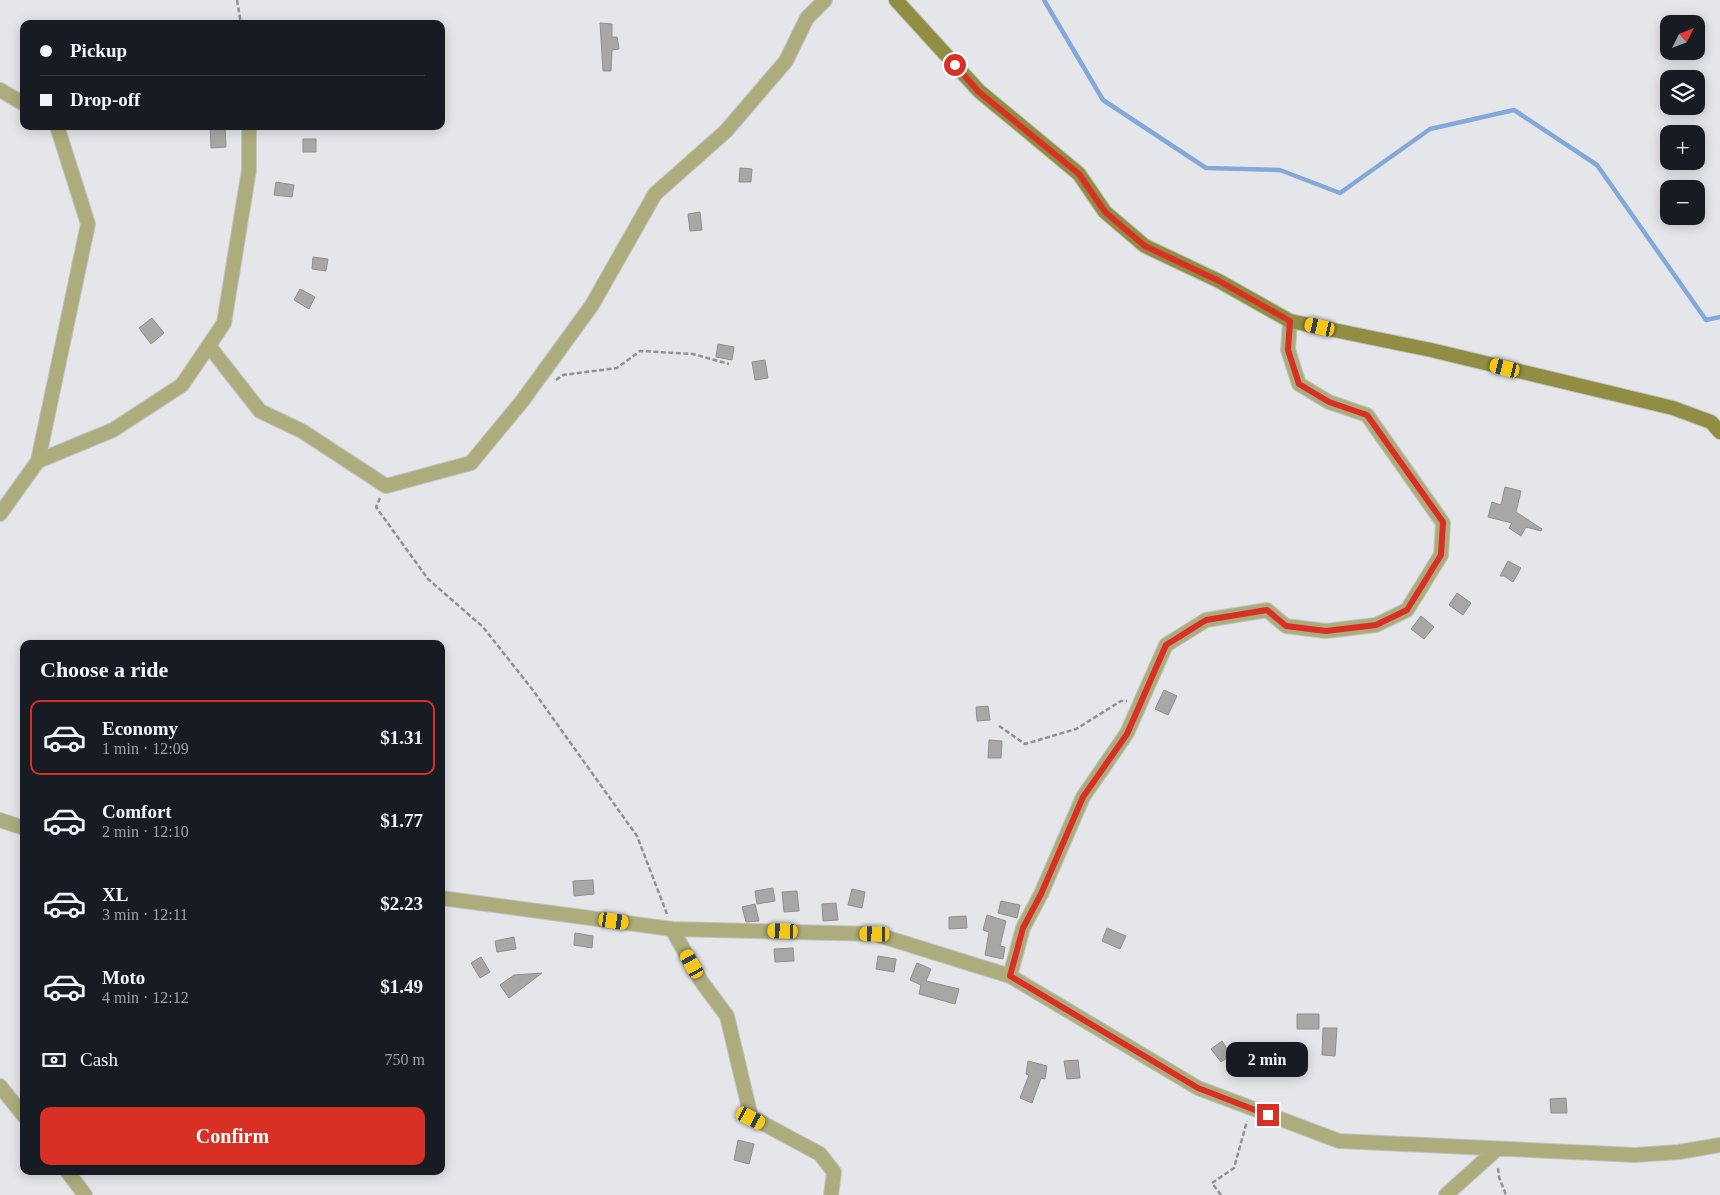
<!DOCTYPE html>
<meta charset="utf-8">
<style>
body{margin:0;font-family:Georgia,serif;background:#20242c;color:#f1f3f6;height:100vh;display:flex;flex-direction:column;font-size:19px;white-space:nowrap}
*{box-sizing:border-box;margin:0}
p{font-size:16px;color:#9ea1a6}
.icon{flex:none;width:28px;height:28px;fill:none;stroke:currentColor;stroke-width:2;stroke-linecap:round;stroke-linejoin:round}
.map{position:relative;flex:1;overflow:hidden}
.drawer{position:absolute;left:20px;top:640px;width:425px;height:535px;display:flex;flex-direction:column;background:#171b24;border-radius:10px;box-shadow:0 2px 12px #0003}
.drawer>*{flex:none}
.guide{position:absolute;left:20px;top:20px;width:425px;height:110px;border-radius:10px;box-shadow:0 2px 12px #0003;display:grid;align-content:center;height:110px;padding:0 20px;background:#171b24}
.needle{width:32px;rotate:48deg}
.buttons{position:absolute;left:1660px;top:15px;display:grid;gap:10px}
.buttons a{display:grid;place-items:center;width:45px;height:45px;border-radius:10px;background:#171b24;box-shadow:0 2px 12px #0003;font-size:25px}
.end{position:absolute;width:22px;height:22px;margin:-11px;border:6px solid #d93025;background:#fff;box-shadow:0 0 0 2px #fff}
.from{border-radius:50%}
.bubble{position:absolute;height:35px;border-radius:10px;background:#171b24;box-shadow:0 2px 12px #0003;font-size:16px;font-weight:700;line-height:35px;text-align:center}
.car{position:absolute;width:15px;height:30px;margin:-15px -8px;border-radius:6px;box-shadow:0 0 4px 1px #0007;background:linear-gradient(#f5c518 24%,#345 0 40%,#f5c518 0 76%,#345 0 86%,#f5c518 0)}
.guide b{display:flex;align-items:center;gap:18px;height:48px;font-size:19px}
.guide b+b{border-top:1px solid #363941}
.guide i{width:12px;height:12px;background:#f1f3f6}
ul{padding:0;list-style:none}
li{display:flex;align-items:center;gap:15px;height:75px;margin:0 10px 8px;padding:0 10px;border:2px solid transparent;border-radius:10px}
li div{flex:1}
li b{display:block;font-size:19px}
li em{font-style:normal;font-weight:700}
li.current{border-color:#d93025}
li>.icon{width:45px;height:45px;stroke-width:1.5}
h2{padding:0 20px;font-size:22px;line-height:60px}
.pay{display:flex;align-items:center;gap:12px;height:55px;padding:0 20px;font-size:19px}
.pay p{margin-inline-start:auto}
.cta{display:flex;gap:10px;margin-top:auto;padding:10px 20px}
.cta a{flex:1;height:58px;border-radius:10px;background:#d93025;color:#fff;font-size:20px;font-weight:700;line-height:58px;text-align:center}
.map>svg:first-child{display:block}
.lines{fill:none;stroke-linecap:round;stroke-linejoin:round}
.stream{stroke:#83a9da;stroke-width:4.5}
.building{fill:#a9a7a5;stroke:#918f8d}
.minor-casing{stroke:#c2c3c5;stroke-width:16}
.secondary-casing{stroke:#c2c3c5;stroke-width:16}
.path{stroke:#909193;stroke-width:2.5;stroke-dasharray:5 2.5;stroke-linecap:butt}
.minor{stroke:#adac7d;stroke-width:14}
.secondary{stroke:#918e44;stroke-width:14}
.route{stroke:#d93025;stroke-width:6}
</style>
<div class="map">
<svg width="1720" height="1195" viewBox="0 0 1720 1195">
<rect width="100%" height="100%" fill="#e5e6e9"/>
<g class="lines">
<!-- stream -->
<path class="stream" d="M 1044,0 L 1103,100 L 1206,168 L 1280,170 L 1340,193 L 1430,129 L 1514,110 L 1597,165 L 1706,320 L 1720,317"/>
</g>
<!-- building -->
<path class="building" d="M 600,23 L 612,24 L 612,37 L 617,37 L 619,49 L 612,50 L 611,71 L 603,71 Z
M 210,126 L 225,126 L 226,147 L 211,148 Z
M 303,139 L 316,139 L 316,152 L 303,152 Z
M 740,168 L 752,169 L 751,182 L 739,182 Z
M 276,182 L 294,185 L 292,197 L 274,195 Z
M 700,212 L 702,230 L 690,231 L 688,214 Z
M 313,257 L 328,259 L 326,271 L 312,269 Z
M 300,289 L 315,297 L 309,309 L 294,300 Z
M 152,318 L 164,333 L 151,344 L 139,328 Z
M 718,344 L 734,347 L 732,360 L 716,357 Z
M 765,360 L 768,378 L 755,380 L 752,362 Z
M 1505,487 L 1521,491 L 1516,512 L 1542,529 L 1541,531 L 1526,527 L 1521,536 L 1509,528 L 1512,523 L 1488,517 L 1492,502 L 1501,505 Z
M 1508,561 L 1521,568 L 1513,582 L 1504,576 L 1500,576 Z
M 1457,593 L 1471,603 L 1463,615 L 1449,605 Z
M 1421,616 L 1434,627 L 1424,639 L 1411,629 Z
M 1164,690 L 1177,696 L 1168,715 L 1155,709 Z
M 988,706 L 990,720 L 977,721 L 976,707 Z
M 989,740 L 1002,741 L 1001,758 L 988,758 Z
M 593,880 L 594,894 L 574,896 L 573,881 Z
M 773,888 L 775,901 L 757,904 L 755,891 Z
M 852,889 L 865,892 L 862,908 L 848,905 Z
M 797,891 L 799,911 L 784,912 L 782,892 Z
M 1001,901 L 1020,905 L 1017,918 L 998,913 Z
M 836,903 L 838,920 L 823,921 L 822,904 Z
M 755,904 L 759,921 L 746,922 L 742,907 Z
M 987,915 L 1006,921 L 1000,946 L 1005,947 L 1003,959 L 985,955 L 989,932 L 983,930 Z
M 966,916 L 967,928 L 949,929 L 949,917 Z
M 1107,928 L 1126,936 L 1120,949 L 1102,941 Z
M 575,933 L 593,936 L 592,948 L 574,945 Z
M 514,937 L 516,949 L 497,952 L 495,941 Z
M 793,948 L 794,961 L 775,962 L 774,949 Z
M 878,956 L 896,959 L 894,972 L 876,969 Z
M 481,957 L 490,972 L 480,978 L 471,963 Z
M 917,963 L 931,969 L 926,981 L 959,989 L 955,1004 L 919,994 L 921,985 L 910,980 Z
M 542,973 L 509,998 L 500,985 L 514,975 Z
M 1297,1014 L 1319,1014 L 1319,1029 L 1297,1029 Z
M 1323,1028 L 1337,1028 L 1335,1056 L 1322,1055 Z
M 1222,1041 L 1231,1055 L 1221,1062 L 1211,1049 Z
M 1078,1060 L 1080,1078 L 1067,1079 L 1064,1061 Z
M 1028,1061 L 1047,1066 L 1045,1079 L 1041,1078 L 1032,1103 L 1020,1098 L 1029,1075 L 1026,1074 Z
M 1566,1098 L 1567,1113 L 1551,1113 L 1550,1099 Z
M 738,1140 L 754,1144 L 749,1164 L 734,1160 Z"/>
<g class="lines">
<defs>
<path id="minor" d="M 0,90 L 24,104
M 209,346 L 260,411 L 302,431 L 386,486 L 471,463 L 523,400 L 592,305 L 655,194 L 726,131 L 786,61 L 807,18 L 825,0
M 38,461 L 113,430 L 182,385 L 224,323 L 249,170 L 249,126
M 0,514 L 38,461 L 88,224 L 57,126
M 0,820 L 24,828
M 441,898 L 672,929 L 875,934 L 1010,976 L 1198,1088 L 1339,1141 L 1635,1155 L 1679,1152 L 1720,1145
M 672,929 L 701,981 L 727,1016 L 751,1117 L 820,1154 L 834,1172 L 831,1195
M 1010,976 L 1023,928 L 1041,894 L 1083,797 L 1127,733 L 1166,645 L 1206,620 L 1267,610 L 1286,626 L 1326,631 L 1376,625 L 1407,610 L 1441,555 L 1443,523 L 1367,415 L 1329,402 L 1299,384 L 1288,350 L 1290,321
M 0,1086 L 24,1116
M 67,1171 L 85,1195
M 1446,1195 L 1497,1149"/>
<path id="secondary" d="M 896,0 L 979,91 L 1079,174 L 1105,212 L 1145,246 L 1219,281 L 1290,321 L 1431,350 L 1673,408 L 1711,422 L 1720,432"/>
</defs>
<!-- minor casing -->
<use href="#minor" class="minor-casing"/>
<!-- secondary casing -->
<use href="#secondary" class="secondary-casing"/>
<!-- path -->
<path class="path" d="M 237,0 L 241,24
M 556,380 L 563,375 L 617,368 L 640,351 L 693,354 L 729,364
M 380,498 L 376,507 L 428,579 L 483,627 L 532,689 L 637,836 L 667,914
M 999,726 L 1025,744 L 1076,729 L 1121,701 L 1127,701
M 1498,1168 L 1499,1177 L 1506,1195
M 1221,1195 L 1212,1183 L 1234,1168 L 1247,1121"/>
<!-- minor -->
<use href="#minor" class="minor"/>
<!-- secondary -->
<use href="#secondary" class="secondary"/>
</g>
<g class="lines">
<!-- route -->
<path class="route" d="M 955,65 L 979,92 L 1079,174 L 1105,212 L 1145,246 L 1219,281 L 1290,321 L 1288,350 L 1299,384 L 1329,402 L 1367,415 L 1443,522 L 1441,555 L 1407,610 L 1376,625 L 1326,631 L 1286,626 L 1267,610 L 1206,620 L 1166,645 L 1127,734 L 1083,797 L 1041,894 L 1023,928 L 1010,976 L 1198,1088 L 1268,1115"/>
</g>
</svg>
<div class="buttons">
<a><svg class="needle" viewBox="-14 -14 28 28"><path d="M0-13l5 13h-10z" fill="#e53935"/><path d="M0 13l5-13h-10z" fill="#9ea1a6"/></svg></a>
<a><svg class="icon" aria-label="layers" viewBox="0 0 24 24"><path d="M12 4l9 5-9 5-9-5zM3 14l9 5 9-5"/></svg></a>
<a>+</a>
<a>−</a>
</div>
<i class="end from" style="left:955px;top:65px"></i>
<i class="end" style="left:1268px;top:1115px"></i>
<div class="bubble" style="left:1226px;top:1042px;width:82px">2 min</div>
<i class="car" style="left:1320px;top:327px;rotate:283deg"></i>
<i class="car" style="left:1505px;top:368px;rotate:284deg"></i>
<i class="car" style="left:614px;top:921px;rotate:98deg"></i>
<i class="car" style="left:783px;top:931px;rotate:272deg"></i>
<i class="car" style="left:875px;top:934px;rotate:271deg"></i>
<i class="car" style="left:692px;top:964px;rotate:331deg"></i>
<i class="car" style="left:751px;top:1118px;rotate:117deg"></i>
<div class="guide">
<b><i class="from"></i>Pickup</b>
<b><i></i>Drop-off</b>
</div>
<section class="drawer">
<h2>Choose a ride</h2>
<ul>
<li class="current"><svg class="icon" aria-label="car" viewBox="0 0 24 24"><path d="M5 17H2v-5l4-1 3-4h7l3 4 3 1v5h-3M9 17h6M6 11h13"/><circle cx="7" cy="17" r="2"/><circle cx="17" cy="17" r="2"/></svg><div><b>Economy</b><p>1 min · 12:09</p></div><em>$1.31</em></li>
<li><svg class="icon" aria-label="car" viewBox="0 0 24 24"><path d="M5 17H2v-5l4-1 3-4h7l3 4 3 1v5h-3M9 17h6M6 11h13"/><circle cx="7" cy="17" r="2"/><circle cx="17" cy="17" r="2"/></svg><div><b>Comfort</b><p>2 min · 12:10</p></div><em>$1.77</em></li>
<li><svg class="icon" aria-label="car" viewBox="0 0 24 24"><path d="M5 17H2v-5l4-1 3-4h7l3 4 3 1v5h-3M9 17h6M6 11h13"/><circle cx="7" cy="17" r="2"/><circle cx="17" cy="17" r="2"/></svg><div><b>XL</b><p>3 min · 12:11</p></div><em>$2.23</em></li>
<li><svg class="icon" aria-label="car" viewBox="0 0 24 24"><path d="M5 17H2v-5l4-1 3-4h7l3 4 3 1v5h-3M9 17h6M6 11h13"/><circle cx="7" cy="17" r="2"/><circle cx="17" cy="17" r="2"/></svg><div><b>Moto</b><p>4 min · 12:12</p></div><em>$1.49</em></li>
</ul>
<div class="pay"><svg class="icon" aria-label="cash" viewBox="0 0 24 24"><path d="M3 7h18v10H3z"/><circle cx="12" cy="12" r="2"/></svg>Cash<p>750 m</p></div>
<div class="cta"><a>Confirm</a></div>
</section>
</div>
